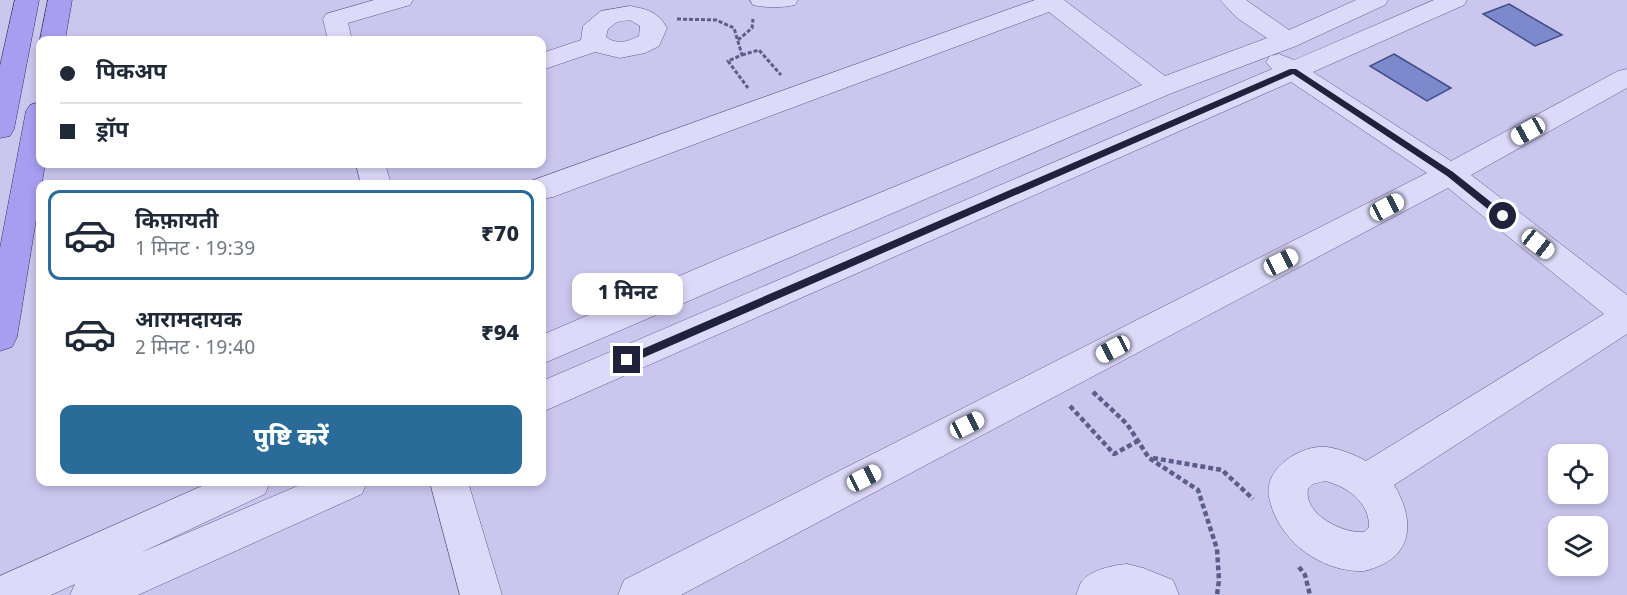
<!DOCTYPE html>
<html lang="hi">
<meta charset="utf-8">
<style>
body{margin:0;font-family:Georgia,"Noto Sans Devanagari",serif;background:#f6f6f7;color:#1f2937;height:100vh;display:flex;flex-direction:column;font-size:22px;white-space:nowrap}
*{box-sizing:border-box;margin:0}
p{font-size:20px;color:#747a83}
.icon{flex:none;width:33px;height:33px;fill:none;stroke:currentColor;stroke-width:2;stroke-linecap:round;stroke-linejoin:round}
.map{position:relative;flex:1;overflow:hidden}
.side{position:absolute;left:36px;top:180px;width:510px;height:306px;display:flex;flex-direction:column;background:#fff;border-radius:12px;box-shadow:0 3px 9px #0003}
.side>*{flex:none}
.hud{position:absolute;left:36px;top:36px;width:510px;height:132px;border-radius:12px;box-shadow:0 3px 9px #0003;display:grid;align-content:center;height:132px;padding:0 24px;background:#fff}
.tools{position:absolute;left:1548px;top:444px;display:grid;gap:12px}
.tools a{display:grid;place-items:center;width:60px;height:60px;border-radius:12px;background:#fff;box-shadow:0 3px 9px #0003;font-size:30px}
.end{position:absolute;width:27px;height:27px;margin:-14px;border:8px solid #1f223a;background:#fff;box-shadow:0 0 0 3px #fff}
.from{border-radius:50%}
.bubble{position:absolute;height:42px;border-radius:12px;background:#fff;box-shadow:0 3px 9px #0003;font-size:20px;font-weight:800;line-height:42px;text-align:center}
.car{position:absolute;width:18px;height:36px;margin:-18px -9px;border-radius:8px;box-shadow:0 0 4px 2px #0007;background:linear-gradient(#fff 24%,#345 0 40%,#fff 0 76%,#345 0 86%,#fff 0)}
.hud b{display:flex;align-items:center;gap:21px;height:57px;font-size:22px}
.hud b+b{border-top:2px solid #e0e1e3}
.hud i{width:15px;height:15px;background:#1f2937}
ul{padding:10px 0 0;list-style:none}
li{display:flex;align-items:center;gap:18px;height:90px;margin:0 12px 9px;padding:0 12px;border:3px solid transparent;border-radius:12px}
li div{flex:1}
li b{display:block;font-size:22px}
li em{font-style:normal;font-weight:800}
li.active{border-color:#2b6b99}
li>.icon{width:54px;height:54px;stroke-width:1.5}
.primary-button{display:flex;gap:12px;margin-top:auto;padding:12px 24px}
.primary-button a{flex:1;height:69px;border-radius:12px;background:#2b6b99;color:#fff;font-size:24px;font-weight:800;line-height:69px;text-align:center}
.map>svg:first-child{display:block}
.building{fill:#7c89cc;stroke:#414e89;stroke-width:1.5}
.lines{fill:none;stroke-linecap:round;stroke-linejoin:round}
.minor-casing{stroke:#5b5d8a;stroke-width:1}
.major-casing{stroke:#2f3458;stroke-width:1}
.path-far1{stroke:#5b5d8a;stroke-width:3;stroke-dasharray:4 2;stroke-linecap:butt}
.path{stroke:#5b5d8a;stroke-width:4.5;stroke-dasharray:5 3;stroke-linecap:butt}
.minor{fill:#ddd9f9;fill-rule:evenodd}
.major{fill:#a79ef1;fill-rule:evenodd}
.route{fill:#1f223a}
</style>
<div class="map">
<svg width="1627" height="595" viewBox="0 0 1627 595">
<rect width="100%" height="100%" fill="#cbc6ee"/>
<!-- building -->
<path class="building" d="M 1509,4 L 1562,35 L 1535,46 L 1483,14 Z
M 1394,54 L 1451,88 L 1427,101 L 1370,66 Z"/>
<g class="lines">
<defs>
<path id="minor" d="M 374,0 L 413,0 L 410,5 L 348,23 L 352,40 L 328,40 L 323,19 L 326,14 Z
M 750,0 L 798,0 L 795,5 C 781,8 767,8 753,5 Z
M 1035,0 L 1064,0 L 1165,76 L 1267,38 L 1237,18 L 1220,0 L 1246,0 L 1289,30 L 1356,0 L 1388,0 L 1385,5 L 1296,46 L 1172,93 L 542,364 L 542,335 L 721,258 L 1142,85 L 1049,12 L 553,197 L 542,199 L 542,184 L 530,184 L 531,181 Z
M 1434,0 L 1467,0 L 1464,5 L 1313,72 L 1451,161 L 1618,71 L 1627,69 L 1627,88 L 1471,175 L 1627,295 L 1627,334 L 1394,485 C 1412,514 1416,551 1379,566 C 1372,569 1365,572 1357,571 C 1316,569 1277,538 1269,497 C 1263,468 1302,444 1327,447 C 1341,449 1355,455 1366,461 L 1604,314 L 1448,188 L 681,595 L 618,595 L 624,580 L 1427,173 L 1291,82 L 542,412 L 542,381 L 1272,69 L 1266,62 L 1270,56 L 1279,54 L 1294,60 ZM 1325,481 C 1347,486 1370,503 1369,527 L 1364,532 C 1343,534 1303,514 1308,489 L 1313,484 Z
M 630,6 C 647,9 658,12 667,28 L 659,46 L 645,53 L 620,58 L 595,52 L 542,70 L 542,53 L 581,40 L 583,26 L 601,11 ZM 630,20 L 640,26 L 639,36 C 627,42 617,45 606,37 L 608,29 L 617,22 Z
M 356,164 L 385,164 L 391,184 L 361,184 Z
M 211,482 L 270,482 L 265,494 L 140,553 L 307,482 L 367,482 L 362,494 L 138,595 L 70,595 L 75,584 L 51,595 L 0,595 L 0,576 Z
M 430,482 L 468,482 L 502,595 L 460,595 Z
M 1127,564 L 1143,568 L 1173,580 L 1179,595 L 1076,595 C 1078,591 1079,585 1082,581 C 1090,570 1114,565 1127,564 Z"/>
<path id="major" d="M 15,0 L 39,0 L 14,129 L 10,136 L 0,138 L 0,66 Z
M 48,0 L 72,0 L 65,40 L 40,40 Z
M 40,102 L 40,164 L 45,164 L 17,337 L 12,347 L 0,351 L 0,248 L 26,111 L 30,105 Z"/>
</defs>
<!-- minor casing -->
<use href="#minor" class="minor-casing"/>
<!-- major casing -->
<use href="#major" class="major-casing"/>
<!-- path-far1 -->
<path class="path-far1" d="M 677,19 L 716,20 L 734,28 L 742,55 L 728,61 L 748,88
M 738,40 L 752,28 L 753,19
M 742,55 L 759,50 L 781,75"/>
<!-- path -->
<path class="path" d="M 1093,392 L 1127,424 L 1149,458 L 1198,490 L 1217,549 L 1219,580 L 1217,595
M 1070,406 L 1114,454 L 1138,441
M 1153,458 L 1222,470 L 1253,499
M 1299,567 L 1305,575 L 1310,595"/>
<!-- minor -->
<use href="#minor" class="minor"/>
<!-- major -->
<use href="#major" class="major"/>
</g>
<!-- route -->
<path class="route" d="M 1290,69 L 1296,69 L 1453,172 L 1506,214 L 1506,219 L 1500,219 L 1447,176 L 1293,74 L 631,363 L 624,363 L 622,360 L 624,357 Z"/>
</svg>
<div class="tools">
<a><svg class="icon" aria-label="locate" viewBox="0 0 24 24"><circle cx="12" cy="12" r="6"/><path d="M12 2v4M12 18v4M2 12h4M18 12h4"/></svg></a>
<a><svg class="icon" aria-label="layers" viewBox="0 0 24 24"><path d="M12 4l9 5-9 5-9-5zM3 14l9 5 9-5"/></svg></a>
</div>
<i class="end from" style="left:1503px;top:216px"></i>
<i class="end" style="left:627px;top:360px"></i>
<div class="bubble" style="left:572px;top:273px;width:111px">1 मिनट</div>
<i class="car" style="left:1528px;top:131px;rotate:241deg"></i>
<i class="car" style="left:1387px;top:207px;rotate:62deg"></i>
<i class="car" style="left:1538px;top:244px;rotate:128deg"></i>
<i class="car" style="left:1281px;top:262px;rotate:63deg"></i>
<i class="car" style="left:1113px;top:349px;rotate:242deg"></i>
<i class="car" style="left:967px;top:425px;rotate:63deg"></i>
<i class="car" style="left:864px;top:478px;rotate:63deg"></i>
<div class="hud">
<b><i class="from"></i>पिकअप</b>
<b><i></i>ड्रॉप</b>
</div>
<section class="side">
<ul>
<li class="active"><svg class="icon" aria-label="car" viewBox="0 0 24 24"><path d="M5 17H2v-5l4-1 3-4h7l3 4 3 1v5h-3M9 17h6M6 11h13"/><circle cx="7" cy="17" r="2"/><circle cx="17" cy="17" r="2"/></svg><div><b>किफ़ायती</b><p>1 मिनट · 19:39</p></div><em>₹70</em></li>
<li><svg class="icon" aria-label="car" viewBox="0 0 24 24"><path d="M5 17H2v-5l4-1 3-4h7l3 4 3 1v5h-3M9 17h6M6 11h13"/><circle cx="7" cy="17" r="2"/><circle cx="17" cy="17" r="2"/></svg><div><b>आरामदायक</b><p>2 मिनट · 19:40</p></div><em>₹94</em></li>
</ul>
<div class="primary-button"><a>पुष्टि करें</a></div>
</section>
</div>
